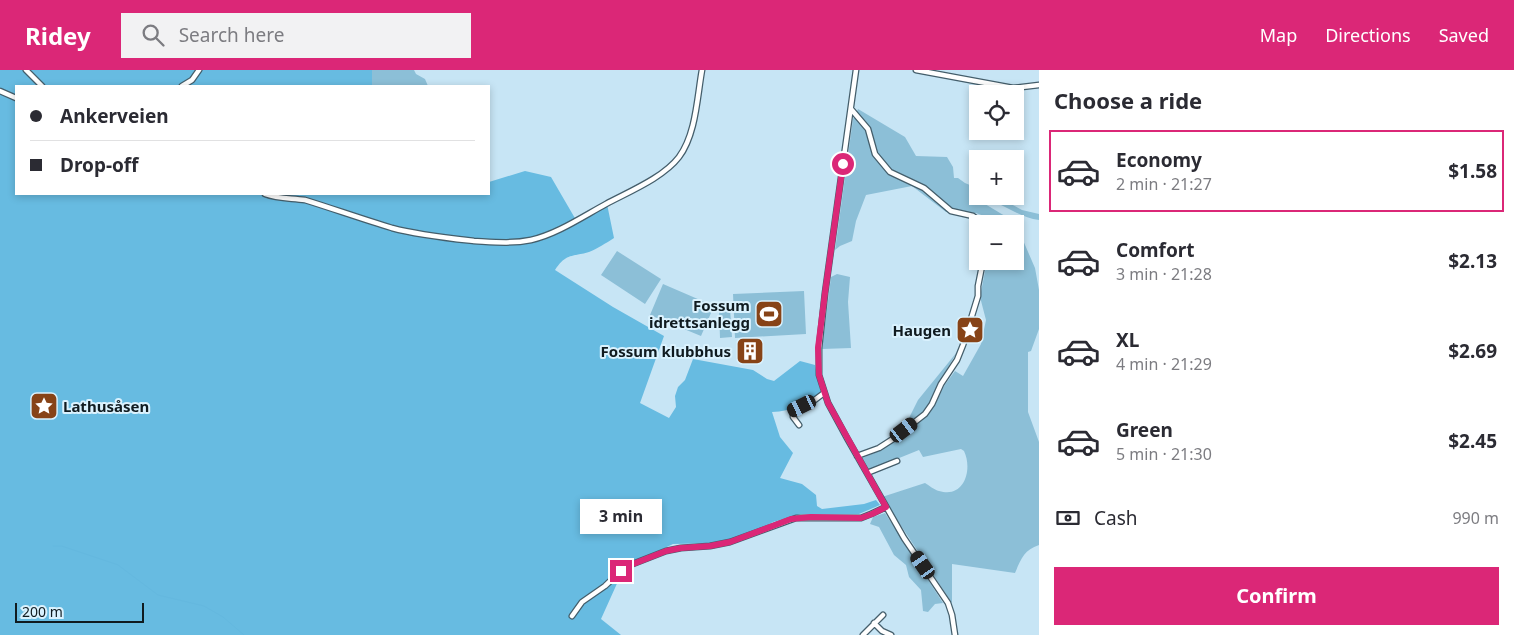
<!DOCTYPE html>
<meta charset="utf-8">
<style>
body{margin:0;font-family:"Noto Sans",sans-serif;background:#f2f2f3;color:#2b2b33;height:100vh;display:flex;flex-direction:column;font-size:19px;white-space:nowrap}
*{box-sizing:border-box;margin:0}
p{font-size:16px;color:#7c7c81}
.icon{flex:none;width:28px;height:28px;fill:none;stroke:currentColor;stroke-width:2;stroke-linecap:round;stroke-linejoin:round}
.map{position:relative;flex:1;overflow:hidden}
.sheet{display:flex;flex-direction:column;background:#fff;width:475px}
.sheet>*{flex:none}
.hud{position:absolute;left:15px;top:15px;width:475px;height:110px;border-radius:0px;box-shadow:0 2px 8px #0003;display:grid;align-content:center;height:110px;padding:0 15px;background:#fff}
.tools{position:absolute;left:969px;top:15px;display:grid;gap:10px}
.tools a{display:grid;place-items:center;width:55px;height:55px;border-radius:0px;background:#fff;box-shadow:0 2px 8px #0003;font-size:25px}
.scale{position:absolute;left:15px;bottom:12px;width:129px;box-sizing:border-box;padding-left:5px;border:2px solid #101b20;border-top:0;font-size:14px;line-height:18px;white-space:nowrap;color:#101b20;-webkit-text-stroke:4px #daf2fe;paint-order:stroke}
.end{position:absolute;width:22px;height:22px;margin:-11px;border:6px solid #db2777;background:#fff;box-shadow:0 0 0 2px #fff}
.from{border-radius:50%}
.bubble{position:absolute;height:35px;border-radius:0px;background:#fff;box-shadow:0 2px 8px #0003;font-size:16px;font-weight:700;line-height:35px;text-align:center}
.car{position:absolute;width:15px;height:30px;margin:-15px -8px;border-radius:6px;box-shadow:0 0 4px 1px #0007;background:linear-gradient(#222 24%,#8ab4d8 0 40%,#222 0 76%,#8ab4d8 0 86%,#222 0)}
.hud b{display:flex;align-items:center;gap:18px;height:48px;font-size:19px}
.hud b+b{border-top:1px solid #e1e1e2}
.hud i{width:12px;height:12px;background:#2b2b33}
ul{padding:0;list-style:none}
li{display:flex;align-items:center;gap:15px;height:82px;margin:0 10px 8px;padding:0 5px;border:2px solid transparent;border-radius:0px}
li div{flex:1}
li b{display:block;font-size:19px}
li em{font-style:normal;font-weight:700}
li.on{border-color:#db2777}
li>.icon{width:45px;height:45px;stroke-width:1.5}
h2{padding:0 15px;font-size:22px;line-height:60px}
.pay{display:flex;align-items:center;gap:12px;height:55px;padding:0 15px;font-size:19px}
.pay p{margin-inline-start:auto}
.cta{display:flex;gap:10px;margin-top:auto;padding:10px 15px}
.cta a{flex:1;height:58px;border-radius:0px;background:#db2777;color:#fff;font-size:20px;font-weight:700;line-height:58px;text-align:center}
header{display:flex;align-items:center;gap:30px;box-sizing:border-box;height:70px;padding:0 25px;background:#db2777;color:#fff}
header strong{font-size:24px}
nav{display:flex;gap:28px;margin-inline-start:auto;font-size:18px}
.search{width:350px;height:45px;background:#f2f2f3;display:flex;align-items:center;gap:12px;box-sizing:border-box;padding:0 18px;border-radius:0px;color:#7c7c81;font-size:19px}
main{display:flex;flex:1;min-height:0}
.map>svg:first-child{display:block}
.green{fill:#8cbfd7}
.forest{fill:#67bbe1}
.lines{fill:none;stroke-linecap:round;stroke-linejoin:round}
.stream{stroke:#64b8df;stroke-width:1}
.minor-casing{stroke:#445e6b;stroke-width:7}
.minor{stroke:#fff;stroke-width:4.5}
.route{stroke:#db2777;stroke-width:6}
.labels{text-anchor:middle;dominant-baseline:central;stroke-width:4;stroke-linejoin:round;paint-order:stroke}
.poi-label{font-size:15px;font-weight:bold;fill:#101b20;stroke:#daf2fe;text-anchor:end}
</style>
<header>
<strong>Ridey</strong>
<div class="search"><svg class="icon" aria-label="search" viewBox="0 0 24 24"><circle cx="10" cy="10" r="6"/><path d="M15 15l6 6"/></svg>Search here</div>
<nav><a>Map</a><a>Directions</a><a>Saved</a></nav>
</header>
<main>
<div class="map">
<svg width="1039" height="565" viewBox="0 0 1039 565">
<rect width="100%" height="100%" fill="#c7e5f5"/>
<!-- green -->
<path class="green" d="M 372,0 L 414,0 L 416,4 L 425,9 L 428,16 L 372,16 Z
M 858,39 L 905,67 L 916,86 L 947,87 L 953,97 L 954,108 L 958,108 L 965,113 L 977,118 L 978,126 L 996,126 L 1022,140 L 1039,144 L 1039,150 C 1019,148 1002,132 981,128 L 980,131 L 1010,149 L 1013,154 L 1005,154 L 976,143 L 946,142 L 912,116 L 866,125 L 856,151 L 852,171 L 840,176 L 835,180 L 853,49 Z
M 1015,156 L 1019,161 L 1035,198 L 1039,220 L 1039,259 L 1031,281 L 1028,282 L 1028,342 L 1039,372 L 1039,475 C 1024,480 1021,489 1015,503 L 952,494 L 952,533 L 882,427 L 925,413 C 929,415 934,420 939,421 C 964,429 973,400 964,381 L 961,379 L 923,387 L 919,380 L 867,401 L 862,388 L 879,381 L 927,346 L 934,336 L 944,316 L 955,301 L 963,306 L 981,274 L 986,250 L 980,227 L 987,191 L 1015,191 L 1015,167 L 1019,161 L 1015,160 Z
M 617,181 L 661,209 L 645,234 L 601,205 Z
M 837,204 L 850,207 L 848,232 L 851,278 L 822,279 L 831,207 Z
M 663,214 L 714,236 L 701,266 L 650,245 Z
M 804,221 L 806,264 L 735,268 L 733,224 Z
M 730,238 L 732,267 L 720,268 L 719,239 Z
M 957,282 L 939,313 L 930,334 L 924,343 L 896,365 L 908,350 L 918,330 Z
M 885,443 L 943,533 L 935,534 L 928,542 L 923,541 L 921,520 L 909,507 L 906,495 L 894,485 L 879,457 L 870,454 L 873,447 Z"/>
<!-- forest -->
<path class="forest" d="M 0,0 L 372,0 L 372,16 L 16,16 L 16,124 L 489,124 L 489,112 L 525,101 L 551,107 L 576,150 L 607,134 L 614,168 C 606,173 597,179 589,182 C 572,187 566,183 555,200 L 613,237 L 664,266 L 640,333 L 669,348 L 676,337 L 675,326 L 678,317 L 685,310 L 693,289 L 753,300 L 767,309 L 774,311 L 800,291 L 815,295 L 821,323 C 805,335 792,341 772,342 L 780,367 L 793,383 L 780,408 L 802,414 L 816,425 L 817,436 L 822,439 L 864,434 L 876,430 L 880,435 L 859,444 L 801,444 L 773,452 L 749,465 L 725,473 L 673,474 L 624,498 L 601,549 L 621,565 L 0,565 Z"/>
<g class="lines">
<!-- stream -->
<path class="stream" d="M 53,476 L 62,476 L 118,495 L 158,525 L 204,536 L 223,547 L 244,565"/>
<defs>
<path id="minor" d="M 26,0 L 42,16
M 856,0 L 825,223 L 819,278 L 819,305 L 828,333 L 847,368 L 904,468 L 948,533 L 952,545 L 955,565
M 916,0 L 1013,18 L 1039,15
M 182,16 L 192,10 L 199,0
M 0,21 L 16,28
M 851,39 L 868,59 L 875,84 L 890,102 L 924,118 L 951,141 L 973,146 L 983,154
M 265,124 C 278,129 291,128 305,130 C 334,139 362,149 392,158 C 418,165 447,168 474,171 C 493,172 512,174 531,170 C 557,164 582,147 606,134 C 628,122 663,108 679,87 C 696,64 697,28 702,0
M 799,355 L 793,347 L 793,341 L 812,332 L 824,323
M 857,386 L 879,378 L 893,369 L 925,344 L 932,334 L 941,314 L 957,290 L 963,275 L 978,226 L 978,216 L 983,191
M 867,403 L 897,391
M 572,546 L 582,532 L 605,516 L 625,497 L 666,481 L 681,478 L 710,476 L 730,472 L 796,448 L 861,448 L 871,444 L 886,437
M 874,553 L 882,561 L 891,565
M 863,565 L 883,545"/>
</defs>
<!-- minor casing -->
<use href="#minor" class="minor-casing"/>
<!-- minor -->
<use href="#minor" class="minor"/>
</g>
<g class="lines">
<!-- route -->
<path class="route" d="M 621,501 L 628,496 L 666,481 L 681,478 L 710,476 L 730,472 L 791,449 L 811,447 L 861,448 L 872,444 L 886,437 L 828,333 L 819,305 L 818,278 L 825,223 L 843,94"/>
</g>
<!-- icons -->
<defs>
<symbol id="stadium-square" viewBox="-11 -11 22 22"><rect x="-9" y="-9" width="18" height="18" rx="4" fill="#874317" stroke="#daf2fe"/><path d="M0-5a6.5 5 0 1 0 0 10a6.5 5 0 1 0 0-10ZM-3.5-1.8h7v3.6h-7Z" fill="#fff"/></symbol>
<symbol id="sight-square" viewBox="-11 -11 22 22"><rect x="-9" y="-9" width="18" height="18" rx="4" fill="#874317" stroke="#daf2fe"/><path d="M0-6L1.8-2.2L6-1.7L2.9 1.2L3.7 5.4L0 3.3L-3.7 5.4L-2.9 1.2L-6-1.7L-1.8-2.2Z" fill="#fff"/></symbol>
<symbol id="building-square" viewBox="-11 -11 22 22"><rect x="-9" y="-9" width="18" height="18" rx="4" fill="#874317" stroke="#daf2fe"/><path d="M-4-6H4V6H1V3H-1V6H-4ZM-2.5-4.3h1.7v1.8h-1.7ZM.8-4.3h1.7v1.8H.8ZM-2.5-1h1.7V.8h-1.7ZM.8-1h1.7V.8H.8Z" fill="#fff"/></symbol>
</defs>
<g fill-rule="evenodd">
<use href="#stadium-square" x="753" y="228" width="32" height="32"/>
<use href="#sight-square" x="954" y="244" width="32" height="32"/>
<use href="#building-square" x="734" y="265" width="32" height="32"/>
<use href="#sight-square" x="28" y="320" width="32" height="32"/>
</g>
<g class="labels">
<!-- poi labels -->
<g class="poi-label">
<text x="750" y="235">Fossum<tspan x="750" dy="17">idrettsanlegg</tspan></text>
<text x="951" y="260">Haugen</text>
<text x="731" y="281">Fossum klubbhus</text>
<text x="63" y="336" text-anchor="start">Lathusåsen</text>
</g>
</g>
</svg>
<div class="tools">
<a><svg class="icon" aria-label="locate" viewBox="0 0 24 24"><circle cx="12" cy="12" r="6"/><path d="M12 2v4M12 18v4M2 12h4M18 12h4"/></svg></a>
<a>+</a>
<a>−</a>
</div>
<div class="scale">200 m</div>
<i class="end from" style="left:843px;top:94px"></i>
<i class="end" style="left:621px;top:501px"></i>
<div class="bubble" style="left:580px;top:429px;width:82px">3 min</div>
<i class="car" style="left:802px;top:336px;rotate:244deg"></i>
<i class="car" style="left:904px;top:360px;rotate:53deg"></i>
<i class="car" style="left:923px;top:495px;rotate:325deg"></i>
<div class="hud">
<b><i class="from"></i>Ankerveien</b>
<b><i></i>Drop-off</b>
</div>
</div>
<section class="sheet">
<h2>Choose a ride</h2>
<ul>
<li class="on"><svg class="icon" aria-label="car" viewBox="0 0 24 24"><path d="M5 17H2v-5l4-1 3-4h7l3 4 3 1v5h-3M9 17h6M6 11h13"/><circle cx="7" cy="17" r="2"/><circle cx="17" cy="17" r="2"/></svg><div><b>Economy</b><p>2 min · 21:27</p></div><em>$1.58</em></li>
<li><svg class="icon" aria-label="car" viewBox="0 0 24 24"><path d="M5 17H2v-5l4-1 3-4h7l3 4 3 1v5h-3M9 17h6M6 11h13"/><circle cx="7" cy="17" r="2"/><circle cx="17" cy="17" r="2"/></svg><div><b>Comfort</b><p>3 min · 21:28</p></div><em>$2.13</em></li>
<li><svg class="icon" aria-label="car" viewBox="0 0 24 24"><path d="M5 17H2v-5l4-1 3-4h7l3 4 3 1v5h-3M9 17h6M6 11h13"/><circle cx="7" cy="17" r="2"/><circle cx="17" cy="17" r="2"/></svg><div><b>XL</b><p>4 min · 21:29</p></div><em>$2.69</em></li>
<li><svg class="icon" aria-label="car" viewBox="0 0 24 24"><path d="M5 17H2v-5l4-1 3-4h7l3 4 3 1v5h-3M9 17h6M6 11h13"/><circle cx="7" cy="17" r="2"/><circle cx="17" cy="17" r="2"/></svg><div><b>Green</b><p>5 min · 21:30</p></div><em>$2.45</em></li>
</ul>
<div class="pay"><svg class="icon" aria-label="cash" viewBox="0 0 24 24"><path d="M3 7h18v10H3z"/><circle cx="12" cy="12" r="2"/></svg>Cash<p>990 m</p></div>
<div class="cta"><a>Confirm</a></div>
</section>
</main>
